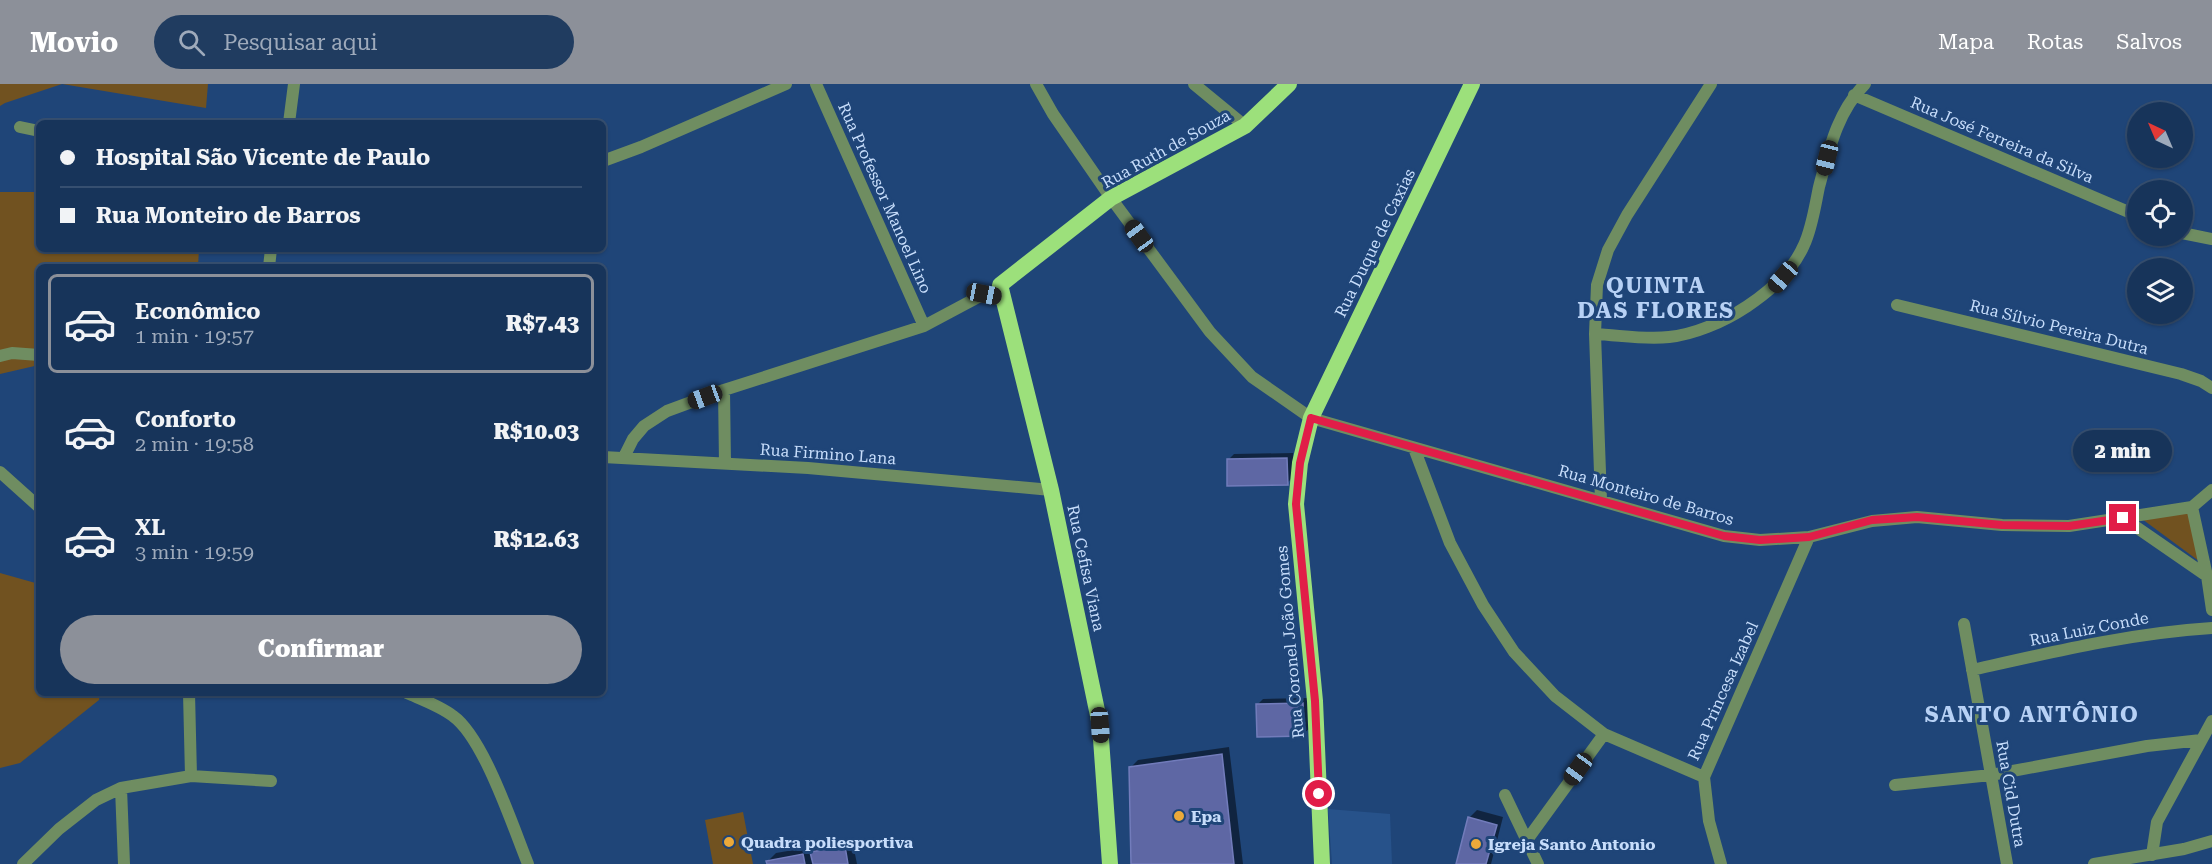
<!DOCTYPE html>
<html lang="pt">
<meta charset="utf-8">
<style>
body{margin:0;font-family:"Roboto Serif",serif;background:#203c60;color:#f1f3f6;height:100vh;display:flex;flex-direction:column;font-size:22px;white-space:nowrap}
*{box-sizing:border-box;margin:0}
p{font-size:20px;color:#9eaabb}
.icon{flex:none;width:33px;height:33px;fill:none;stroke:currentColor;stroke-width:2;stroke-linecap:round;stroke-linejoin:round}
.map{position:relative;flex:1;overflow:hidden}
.drawer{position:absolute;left:36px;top:180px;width:570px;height:432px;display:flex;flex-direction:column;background:#17345a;border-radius:9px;box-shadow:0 2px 4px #0004,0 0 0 2px #364f70}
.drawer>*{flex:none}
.guide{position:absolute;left:36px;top:36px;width:570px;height:132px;border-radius:9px;box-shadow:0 2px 4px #0004,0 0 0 2px #364f70;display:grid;align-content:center;height:132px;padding:0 24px;background:#17345a}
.needle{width:39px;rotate:316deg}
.tools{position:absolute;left:2127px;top:18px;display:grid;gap:12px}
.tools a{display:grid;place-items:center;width:66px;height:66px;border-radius:50%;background:#17345a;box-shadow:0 2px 4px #0004,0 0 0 2px #364f70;font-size:30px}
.end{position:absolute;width:27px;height:27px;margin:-14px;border:8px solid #e11d48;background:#fff;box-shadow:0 0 0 3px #fff}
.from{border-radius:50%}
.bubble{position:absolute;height:42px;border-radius:21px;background:#17345a;box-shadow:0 2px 4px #0004,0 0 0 2px #364f70;font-size:20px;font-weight:800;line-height:42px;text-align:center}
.car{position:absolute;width:18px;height:36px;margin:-18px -9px;border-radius:8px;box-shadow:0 0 4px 2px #0007;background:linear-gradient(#222 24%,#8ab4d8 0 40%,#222 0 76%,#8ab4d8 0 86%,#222 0)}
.guide b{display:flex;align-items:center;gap:21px;height:57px;font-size:22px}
.guide b+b{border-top:2px solid #364f70}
.guide i{width:15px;height:15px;background:#f1f3f6}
ul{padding:10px 0 0;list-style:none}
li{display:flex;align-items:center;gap:18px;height:99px;margin:0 12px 9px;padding:0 12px;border:3px solid transparent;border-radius:9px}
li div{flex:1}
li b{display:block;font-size:22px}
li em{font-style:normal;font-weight:800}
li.on{border-color:#8c9099}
li>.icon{width:54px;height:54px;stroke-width:1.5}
.primary-button{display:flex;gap:12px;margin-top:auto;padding:12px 24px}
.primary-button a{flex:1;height:69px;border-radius:36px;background:#8c9099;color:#fff;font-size:24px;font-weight:800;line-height:69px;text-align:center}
header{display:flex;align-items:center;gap:36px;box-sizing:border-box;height:84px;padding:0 30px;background:#8c9099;color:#fff}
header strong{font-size:28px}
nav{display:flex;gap:33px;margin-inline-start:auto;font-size:21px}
.search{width:420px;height:54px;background:#203c60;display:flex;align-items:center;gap:15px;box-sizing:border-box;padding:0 21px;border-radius:33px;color:#9eaabb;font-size:22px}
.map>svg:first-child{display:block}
.built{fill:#27528a}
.green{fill:#715220}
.shadow{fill:#0007}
.building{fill:#5e67a4;stroke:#727cbb;stroke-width:1.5}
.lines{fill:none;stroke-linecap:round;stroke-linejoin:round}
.minor{stroke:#6f8d61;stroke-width:12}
.tertiary{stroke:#6f8d61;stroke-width:12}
.trunk{stroke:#9ce07b;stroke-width:16}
.route{stroke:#e11d48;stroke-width:8}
.poi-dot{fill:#eba93a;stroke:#1f4578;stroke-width:2}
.labels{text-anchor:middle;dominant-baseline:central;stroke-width:6;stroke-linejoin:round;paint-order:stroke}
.street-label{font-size:16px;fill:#c7ddfb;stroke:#1f4578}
.poi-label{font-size:16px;font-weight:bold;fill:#c7ddfb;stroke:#1f4578;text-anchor:start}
.district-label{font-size:22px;font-weight:bold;letter-spacing:1.5px;fill:#b7d1f5;stroke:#1f4578}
</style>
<header>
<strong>Movio</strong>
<div class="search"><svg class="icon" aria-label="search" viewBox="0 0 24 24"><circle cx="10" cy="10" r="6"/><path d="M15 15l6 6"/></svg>Pesquisar aqui</div>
<nav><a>Mapa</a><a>Rotas</a><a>Salvos</a></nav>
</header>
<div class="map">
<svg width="2212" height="780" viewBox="0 0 2212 780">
<rect width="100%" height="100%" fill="#1f4578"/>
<!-- built -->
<path class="built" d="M 1328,725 L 1390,730 L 1392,780 L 1332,780 Z"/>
<!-- green -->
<path class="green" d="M 0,0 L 208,0 L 206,24 L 62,0 L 5,19 L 0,22 Z
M 0,108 L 39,108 L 39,165 L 199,165 L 198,183 L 39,183 L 39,281 L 0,290 Z
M 2197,426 L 2207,483 L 2142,435 Z
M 0,489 L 39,500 L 39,609 L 100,609 L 99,616 L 20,679 L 0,684 Z
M 743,728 L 753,780 L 713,780 L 705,736 Z"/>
<!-- shadow -->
<path class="shadow" d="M 1293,369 L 1293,393 L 1287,399 L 1228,376 L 1234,370 Z
M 1308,614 L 1309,645 L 1303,650 L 1257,621 L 1263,615 Z
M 1229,663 L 1243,780 L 1132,780 L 1130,684 L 1138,676 Z
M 1477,726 L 1503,733 L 1491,780 L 1457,780 L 1469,734 Z
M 852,755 L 857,780 L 768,780 L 768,777 L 776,769 L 811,763 L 812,769 L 820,761 Z"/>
<!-- building -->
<path class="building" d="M 1287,374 L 1288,401 L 1227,402 L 1227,375 Z
M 1303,619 L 1304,652 L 1257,653 L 1256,620 Z
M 1222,670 L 1234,780 L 1131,780 L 1129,683 Z
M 1468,733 L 1497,741 L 1486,780 L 1456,780 Z
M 845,762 L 848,780 L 813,780 L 810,768 Z
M 803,770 L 805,780 L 767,780 L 766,777 Z"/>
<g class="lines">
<!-- minor -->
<path class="minor" d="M 816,0 L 924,242
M 1036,0 L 1053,30 L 1111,114 L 1210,248 L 1252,293 L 1311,334 L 1724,452 L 1760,456 L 1809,453 L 1872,437 L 1917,433 L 2002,441 L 2069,442 L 2192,423
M 1194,0 L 1245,42
M 1854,11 L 2138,132
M 289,39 L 294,0
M 20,43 L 39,47
M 603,77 L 641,63 L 786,0
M 2182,149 L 2212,155
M 269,183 L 271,165
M 1897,221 L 2181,290 L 2201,297 L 2212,304
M 1595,250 C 1619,251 1645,256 1669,253 C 1717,248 1784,207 1804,161 C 1812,144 1815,122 1819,103 C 1829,66 1837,28 1865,0
M 0,272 L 12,269 L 39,271
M 724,306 L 725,380
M 1414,364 L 1450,459 L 1483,521 L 1514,568 L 1555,612 L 1604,650 L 1704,693
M 603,373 L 808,384 L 1051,406
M 624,373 L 633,355 L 644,342 L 667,327 L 724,306 L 924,242 L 984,210 L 1003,213
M 0,388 L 39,423
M 1601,416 L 1595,250 L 1597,201 L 1608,166 L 1627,131 L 1711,0
M 2192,423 L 2207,492 L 2212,526
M 2192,423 L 2212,406
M 2123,434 L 2207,492
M 1964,540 L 2007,780
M 1972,586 C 2052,568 2131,549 2212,544
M 189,609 L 191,692
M 407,609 C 423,616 440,622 453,632 C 484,654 513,743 528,780
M 1895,701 L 1991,691 L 2147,662 L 2201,656
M 121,704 L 124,780
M 1505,711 L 1538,780
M 1527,756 L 1604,650
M 2152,771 L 2157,738 L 2212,637
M 23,780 L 59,745 L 96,716 L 121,704 L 191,692 L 271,697
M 1721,780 L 1709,737 L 1704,693 L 1809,453"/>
<!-- tertiary -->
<path class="tertiary" d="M 2094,780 L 2184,765 L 2212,757"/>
<!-- trunk -->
<path class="trunk" d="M 1110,780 L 1100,641 L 1051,406 L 1000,201 L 1111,114 L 1245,42 L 1289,0
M 1322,780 L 1315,617 L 1296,420 L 1300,379 L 1311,334 L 1472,0"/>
</g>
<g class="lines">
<!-- route -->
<path class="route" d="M 1319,710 L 1315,617 L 1296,420 L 1300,379 L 1311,334 L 1724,452 L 1760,456 L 1809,453 L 1872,436 L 1917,433 L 2002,441 L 2069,442 L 2123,434"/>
</g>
<!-- markers -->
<g class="poi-dot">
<circle cx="1179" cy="732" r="6"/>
<circle cx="729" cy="758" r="6"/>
<circle cx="1476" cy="760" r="6"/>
</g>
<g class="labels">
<!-- street labels -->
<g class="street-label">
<text transform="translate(2002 56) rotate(23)">Rua José Ferreira da Silva</text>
<text transform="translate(1166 65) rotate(-29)">Rua Ruth de Souza</text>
<text transform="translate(885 114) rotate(66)">Rua Professor Manoel Lino</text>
<text transform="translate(1375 159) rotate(-64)">Rua Duque de Caxias</text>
<text transform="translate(2059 243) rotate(14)">Rua Sílvio Pereira Dutra</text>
<text transform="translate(828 370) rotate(4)">Rua Firmino Lana</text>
<text transform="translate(1646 411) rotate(16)">Rua Monteiro de Barros</text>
<text transform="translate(1086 484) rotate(78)">Rua Cefisa Viana</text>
<text transform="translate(2089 545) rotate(-11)">Rua Luiz Conde</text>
<text transform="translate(1290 558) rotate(-95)">Rua Coronel João Gomes</text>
<text transform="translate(1723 607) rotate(-66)">Rua Princesa Izabel</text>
<text transform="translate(2011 710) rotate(80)">Rua Cid Dutra</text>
</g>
<!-- poi labels -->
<g class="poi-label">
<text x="1191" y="732">Epa</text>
<text x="741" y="758">Quadra poliesportiva</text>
<text x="1488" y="760">Igreja Santo Antonio</text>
</g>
<!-- district labels -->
<g class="district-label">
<text x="1656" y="201">QUINTA<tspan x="1656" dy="25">DAS FLORES</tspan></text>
<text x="2032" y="630">SANTO ANTÔNIO</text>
</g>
</g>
</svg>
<div class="tools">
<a><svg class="needle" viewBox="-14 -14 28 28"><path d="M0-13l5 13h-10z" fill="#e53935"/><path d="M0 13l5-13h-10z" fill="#9eaabb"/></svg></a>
<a><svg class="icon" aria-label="locate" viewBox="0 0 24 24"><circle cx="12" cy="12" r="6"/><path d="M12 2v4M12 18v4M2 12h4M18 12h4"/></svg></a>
<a><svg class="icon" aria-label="layers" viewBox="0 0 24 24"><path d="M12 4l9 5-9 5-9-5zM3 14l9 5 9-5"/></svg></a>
</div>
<i class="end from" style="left:1319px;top:710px"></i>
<i class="end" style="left:2123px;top:434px"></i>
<div class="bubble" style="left:2073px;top:346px;width:99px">2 min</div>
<i class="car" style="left:1827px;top:74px;rotate:194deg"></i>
<i class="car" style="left:1139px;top:152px;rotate:324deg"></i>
<i class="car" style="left:1783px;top:193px;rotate:221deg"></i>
<i class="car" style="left:984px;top:210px;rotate:101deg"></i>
<i class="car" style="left:705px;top:313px;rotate:250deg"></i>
<i class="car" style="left:1100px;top:641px;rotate:176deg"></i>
<i class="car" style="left:1578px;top:685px;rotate:216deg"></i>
<div class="guide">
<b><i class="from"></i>Hospital São Vicente de Paulo</b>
<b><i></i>Rua Monteiro de Barros</b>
</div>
<section class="drawer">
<ul>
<li class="on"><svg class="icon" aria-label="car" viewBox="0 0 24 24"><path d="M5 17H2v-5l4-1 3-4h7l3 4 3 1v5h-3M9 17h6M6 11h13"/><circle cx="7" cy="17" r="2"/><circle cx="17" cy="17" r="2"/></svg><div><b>Econômico</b><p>1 min · 19:57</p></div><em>R$7.43</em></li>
<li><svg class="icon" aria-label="car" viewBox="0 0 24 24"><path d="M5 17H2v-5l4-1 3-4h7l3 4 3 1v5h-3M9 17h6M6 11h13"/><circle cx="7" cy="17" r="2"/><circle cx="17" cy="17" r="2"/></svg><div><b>Conforto</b><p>2 min · 19:58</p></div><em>R$10.03</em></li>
<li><svg class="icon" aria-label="car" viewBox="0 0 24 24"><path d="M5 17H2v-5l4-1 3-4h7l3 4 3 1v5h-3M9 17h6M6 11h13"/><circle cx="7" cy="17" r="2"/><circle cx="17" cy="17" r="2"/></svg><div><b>XL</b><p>3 min · 19:59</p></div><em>R$12.63</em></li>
</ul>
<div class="primary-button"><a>Confirmar</a></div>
</section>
</div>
